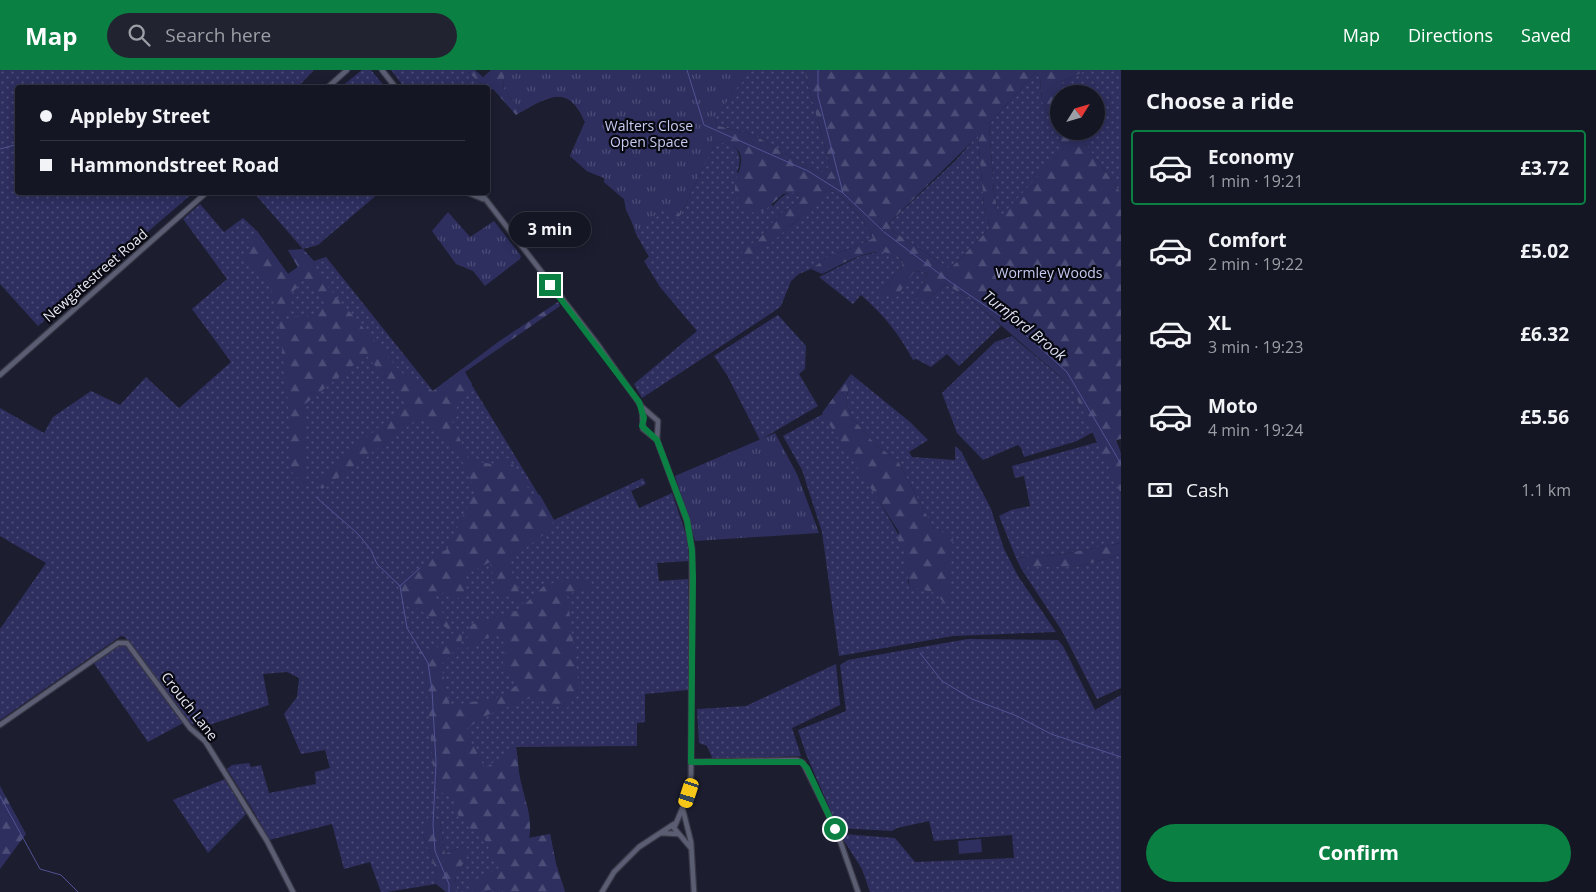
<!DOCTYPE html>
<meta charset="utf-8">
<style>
body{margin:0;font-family:"Open Sans",sans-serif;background:#222330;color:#f1f3f6;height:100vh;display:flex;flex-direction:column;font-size:19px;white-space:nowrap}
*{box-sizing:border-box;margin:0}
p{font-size:16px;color:#9d9fa6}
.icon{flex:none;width:28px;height:28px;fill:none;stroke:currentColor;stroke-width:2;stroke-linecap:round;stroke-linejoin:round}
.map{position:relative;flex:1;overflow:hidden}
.side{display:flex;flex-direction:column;background:#151623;width:475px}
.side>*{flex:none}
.banner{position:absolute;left:15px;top:15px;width:475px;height:110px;border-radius:5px;box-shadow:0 2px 12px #0003,0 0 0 1px #343541;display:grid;align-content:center;height:110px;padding:0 25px;background:#151623}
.needle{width:32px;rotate:53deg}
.fabs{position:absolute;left:1050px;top:15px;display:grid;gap:10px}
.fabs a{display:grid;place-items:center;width:55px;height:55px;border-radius:50%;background:#151623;box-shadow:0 2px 12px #0003,0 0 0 1px #343541;font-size:25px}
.end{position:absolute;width:22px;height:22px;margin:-11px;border:6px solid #0b8043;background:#fff;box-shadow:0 0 0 2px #fff}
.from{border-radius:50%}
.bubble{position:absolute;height:35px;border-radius:18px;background:#151623;box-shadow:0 2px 12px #0003,0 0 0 1px #343541;font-size:16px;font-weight:700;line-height:35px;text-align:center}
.car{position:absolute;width:15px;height:30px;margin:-15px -8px;border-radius:6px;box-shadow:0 0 4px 1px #0007;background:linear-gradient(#f5c518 24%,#345 0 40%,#f5c518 0 76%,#345 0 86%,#f5c518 0)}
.banner b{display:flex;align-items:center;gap:18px;height:48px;font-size:19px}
.banner b+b{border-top:1px solid #343541}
.banner i{width:12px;height:12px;background:#f1f3f6}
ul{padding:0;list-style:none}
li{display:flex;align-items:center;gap:15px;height:75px;margin:0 10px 8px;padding:0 15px;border:2px solid transparent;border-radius:5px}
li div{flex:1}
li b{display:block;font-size:19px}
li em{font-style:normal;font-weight:700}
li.current{border-color:#0b8043}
li>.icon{width:45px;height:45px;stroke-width:1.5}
h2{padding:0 25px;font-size:22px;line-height:60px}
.pay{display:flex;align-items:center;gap:12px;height:55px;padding:0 25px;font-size:19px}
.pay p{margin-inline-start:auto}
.button{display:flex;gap:10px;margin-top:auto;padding:10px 25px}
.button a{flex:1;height:58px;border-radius:30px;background:#0b8043;color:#fff;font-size:20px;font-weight:700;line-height:58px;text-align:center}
header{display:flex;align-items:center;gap:30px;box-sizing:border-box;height:70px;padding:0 25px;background:#0b8043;color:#fff}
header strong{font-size:24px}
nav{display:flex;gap:28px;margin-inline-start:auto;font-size:18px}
.search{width:350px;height:45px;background:#222330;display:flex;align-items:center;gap:12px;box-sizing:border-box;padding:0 18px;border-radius:28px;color:#9d9fa6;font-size:19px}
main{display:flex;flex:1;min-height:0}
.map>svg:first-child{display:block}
.grass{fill:url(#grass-dots)}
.forest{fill:url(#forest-firs);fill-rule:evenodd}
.park{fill:url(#park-tufts)}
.pitch{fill:#2e2f5f}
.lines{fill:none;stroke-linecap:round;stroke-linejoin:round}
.stream{stroke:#515394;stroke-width:1}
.minor-casing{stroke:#383847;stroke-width:7}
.minor{stroke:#5b5d72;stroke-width:4.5}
.route{stroke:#0b8043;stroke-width:6}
.labels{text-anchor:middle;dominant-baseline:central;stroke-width:4.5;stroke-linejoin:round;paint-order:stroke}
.park-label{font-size:14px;fill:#c7cbf1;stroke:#080810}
.street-label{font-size:14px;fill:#e6e8f4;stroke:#080810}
.water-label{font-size:15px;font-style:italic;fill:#dcdef2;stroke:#080810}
</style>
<header>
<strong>Map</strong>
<div class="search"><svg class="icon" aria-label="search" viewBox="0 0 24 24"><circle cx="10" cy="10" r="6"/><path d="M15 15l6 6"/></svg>Search here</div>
<nav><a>Map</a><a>Directions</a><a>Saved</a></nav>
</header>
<main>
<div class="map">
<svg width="1121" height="822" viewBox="0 0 1121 822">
<defs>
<pattern id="grass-dots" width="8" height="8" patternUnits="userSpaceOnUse" patternTransform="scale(1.25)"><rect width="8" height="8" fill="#2e2f5f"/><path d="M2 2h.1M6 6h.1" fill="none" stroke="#4c4d77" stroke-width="1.8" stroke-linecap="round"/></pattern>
<pattern id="forest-firs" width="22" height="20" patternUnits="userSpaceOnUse" patternTransform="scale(1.25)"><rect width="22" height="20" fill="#2e2f5f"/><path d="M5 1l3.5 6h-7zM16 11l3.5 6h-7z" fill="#4c4d77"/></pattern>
<pattern id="park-tufts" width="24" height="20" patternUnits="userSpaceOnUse" patternTransform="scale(1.25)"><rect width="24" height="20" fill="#2e2f5f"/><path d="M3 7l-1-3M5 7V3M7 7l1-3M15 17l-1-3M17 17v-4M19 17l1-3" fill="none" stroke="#4c4d77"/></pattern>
</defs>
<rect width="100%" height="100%" fill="#1c1d2f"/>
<!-- grass -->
<path class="grass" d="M 0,0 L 314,0 L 298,17 L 18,18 L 18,122 L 193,123 L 38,256 L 0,214 Z
M 362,0 L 371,0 L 385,17 L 341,17 Z
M 391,0 L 466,0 L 484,17 L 404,17 Z
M 501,0 L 729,13 L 679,148 L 711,81 L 717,73 C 737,69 744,86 737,102 L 773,136 C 781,127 785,122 797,122 L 800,130 L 779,145 L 759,169 L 743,180 L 773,170 L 793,154 L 826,121 C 842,118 867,155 873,168 L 853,178 L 832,184 L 811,199 L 799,204 L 791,211 L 781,236 L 776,240 L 642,328 L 634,314 L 697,261 L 660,217 L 644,191 L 649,187 L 636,164 L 624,129 L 604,112 L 604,108 L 587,101 L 570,86 L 585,52 C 569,14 549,26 521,42 L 503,10 L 505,4 Z
M 751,0 L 804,0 L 830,96 L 820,104 L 754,65 L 715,55 L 716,46 Z
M 1087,0 L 1121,0 L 1121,123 L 1076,61 L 1096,61 L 1096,24 L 1065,24 L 1062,12 Z
M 1035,3 L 1040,8 L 1042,31 L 1064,78 L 999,149 L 994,123 L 989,54 Z
M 978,65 L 984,137 L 990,158 L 950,199 L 893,161 L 889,153 L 955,91 Z
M 254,123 L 379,123 L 318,175 L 303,179 Z
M 200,134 L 224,162 L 243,148 L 257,161 L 288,204 L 298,197 L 288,180 L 304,181 L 314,191 L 326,187 L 433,321 L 462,299 L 554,450 L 643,408 L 646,414 L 631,421 L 639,438 L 672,423 L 687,467 L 689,491 L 657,493 L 659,511 L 688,509 L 688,620 L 645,624 L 645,652 L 637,653 L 637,676 L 516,677 C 518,689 518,702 521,713 C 525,731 533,750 529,768 L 550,764 L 556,794 L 565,822 L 457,822 L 455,807 L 465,775 L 445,784 L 440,751 L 423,764 L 437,804 L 436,814 L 387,822 L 381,822 L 370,792 L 344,799 L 332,754 L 269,770 L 254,742 L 227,699 L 232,695 L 249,693 L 251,697 L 261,695 L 269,723 L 316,714 L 315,702 L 330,698 L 325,680 L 301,684 L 284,644 L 297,627 L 299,608 L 287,602 L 263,604 L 269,635 L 209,655 L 190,654 L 125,567 L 121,566 L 0,650 L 0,559 L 46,493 L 0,466 L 0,338 L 44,363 L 53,347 L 91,321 L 120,335 L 146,307 L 179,338 L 231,292 L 192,239 L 227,209 L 183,149 Z
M 882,181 L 893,183 L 903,190 L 902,197 L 880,222 L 896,226 L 915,201 L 928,203 L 916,227 L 928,229 L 945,214 L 973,231 L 1001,256 L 959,296 L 947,284 L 931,297 L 916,289 L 913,290 C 899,264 884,245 861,225 L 853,234 L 819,207 L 860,186 Z
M 778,245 L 806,276 L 805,299 L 799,304 L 818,336 L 760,370 L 727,305 L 714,286 Z
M 1012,266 L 1071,316 L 1093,362 L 1077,371 L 1024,387 L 1021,378 L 1018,375 L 983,390 L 957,363 L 942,323 L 995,272 Z
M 851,304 L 910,352 L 928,370 L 909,382 L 912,387 L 955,390 L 955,376 L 961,381 L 991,439 L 1004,479 L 1018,506 L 1056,562 L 953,566 L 839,586 L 822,462 L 802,400 L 783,366 L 823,344 L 865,407 L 907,479 L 908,512 L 910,516 L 936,523 L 948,536 L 949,498 L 934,459 L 898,391 L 875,374 L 853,349 L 846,332 Z
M 1098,372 L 1121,424 L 1121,473 L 1057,485 L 1016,488 L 999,446 L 1011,440 L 1030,436 L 1024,406 L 1015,408 L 1012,396 Z
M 1121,485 L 1121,618 L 1097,629 L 1062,561 L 1022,500 L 1028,497 L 1074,497 Z
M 968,569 L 1058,570 L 1063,576 L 1095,640 L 1121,625 L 1121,822 L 870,822 L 862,799 L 841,766 L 843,764 L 895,768 L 915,792 L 1014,788 L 1012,765 L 934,771 L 929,751 L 897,758 L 892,761 L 838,758 L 806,684 L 798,660 L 846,641 L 840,595 L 848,590 Z
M 119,575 L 125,575 L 183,653 L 148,672 L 93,592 Z
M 836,594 L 840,635 L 792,658 L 801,686 L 713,690 L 707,676 L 699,673 L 697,639 L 746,636 Z
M 225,709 L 246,744 L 208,783 L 173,730 Z"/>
<!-- forest -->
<path class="forest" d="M 466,0 L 475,0 L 483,7 L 491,0 L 501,0 L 505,4 L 503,17 L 521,42 L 516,45 L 493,19 L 488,21 L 488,18 L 484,17 Z
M 751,0 L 716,46 L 715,55 L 754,65 L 820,104 L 830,96 L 804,0 L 1087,0 L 1062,12 L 1065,24 L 1059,24 L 1059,61 L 1076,61 L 1121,123 L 1121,369 L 1116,370 L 1121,383 L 1121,424 L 1071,316 L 973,231 L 945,214 L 928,229 L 920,231 L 916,227 L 928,203 L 915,201 L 896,227 L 879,223 L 902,197 L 903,190 C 877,170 848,192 822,204 L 811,199 L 832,184 L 853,178 L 873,168 C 867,155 842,118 826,121 L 813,136 L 754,188 L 748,189 L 742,184 L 742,180 L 759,169 L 779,145 L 800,130 L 797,122 L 783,124 L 764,141 L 749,143 C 746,139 739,133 737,128 C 731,115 740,104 741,92 C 743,78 729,71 717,73 L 711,81 L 679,148 L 673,148 L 668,144 L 695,62 ZM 1035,3 L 1040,8 L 1042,31 L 1064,78 L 999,148 L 994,123 L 989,54 ZM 978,66 L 984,137 L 990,158 L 950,199 L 893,161 L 889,153 Z
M 257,161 L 288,204 L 298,197 L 288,180 L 303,179 L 314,191 L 317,204 L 401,302 L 433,321 L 498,272 L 558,232 L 560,236 L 465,302 L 472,314 L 457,337 L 452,351 L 469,390 L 491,394 L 508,388 L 532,424 L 540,425 L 554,450 L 550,460 L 508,491 L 524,534 L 496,521 L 490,492 L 465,505 L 464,524 L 453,531 L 443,523 L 432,527 L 457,564 L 463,555 L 461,575 L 441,595 L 450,636 L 496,628 L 519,614 L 500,600 C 506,588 508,574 497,563 L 465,579 L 470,555 L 519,540 L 546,514 L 591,508 L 592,518 L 567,524 L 579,617 L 566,640 L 533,627 L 485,646 L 465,660 L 485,698 L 516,677 C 518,689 518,702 521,713 C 525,731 533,749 529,768 L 550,764 L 556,794 L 565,822 L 504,822 L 499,819 L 469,822 L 470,811 L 499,799 L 484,768 L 471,759 L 458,745 L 453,727 L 435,720 L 427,622 L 419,582 L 442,576 L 457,565 L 400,527 L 401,510 L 447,479 L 475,421 C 464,391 449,362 419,348 L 322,419 L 314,411 L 407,334 L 366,285 L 304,335 L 304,416 L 291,401 L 288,332 L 279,252 L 295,246 L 309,247 L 327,235 L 303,210 L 292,223 L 290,245 L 278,245 L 270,216 L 244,189 Z
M 851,304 L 846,332 L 853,349 L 875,374 L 898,391 L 934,459 L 953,466 L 948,537 L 935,523 L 910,516 L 904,492 L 907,479 L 898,473 L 899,462 L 822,343 Z
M 1121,473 L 1121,485 L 1074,497 L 1028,497 L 1022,500 L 1016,488 L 1057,485 Z
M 0,716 L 26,764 L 0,799 Z
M 429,746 L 440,751 L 445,784 L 465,775 L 470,782 L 455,807 L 457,822 L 446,822 L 436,814 L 437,804 L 423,764 Z"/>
<!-- park -->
<path class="park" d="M 501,0 L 751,0 L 716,46 L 711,81 L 679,144 L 663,137 L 637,163 L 626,140 L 624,129 L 604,112 L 604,108 L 587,101 L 570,86 L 585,52 C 569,14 549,26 521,42 L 503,17 L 505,4 Z
M 448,142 L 470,167 L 494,151 L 521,186 L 520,189 L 485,216 L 473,201 L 456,194 L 432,161 Z
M 775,363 L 797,404 L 819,463 L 695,471 L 675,406 Z"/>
<!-- pitch -->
<path class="pitch" d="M 981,769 L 982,782 L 959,784 L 958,771 Z"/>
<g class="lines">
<!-- stream -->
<path class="stream" d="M 687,0 L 704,55 L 808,101 L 843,123
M 818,0 L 818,26 L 843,123 L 883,161
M 0,79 L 18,74
M 884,162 L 949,211 L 1018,258 L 1067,302 L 1121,394
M 316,427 L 358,464 L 371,480 L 377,494 L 400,516 L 420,498
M 400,516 L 407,558 L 428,593 L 432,620 L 436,692 L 433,755 L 435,781 L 449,814 L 449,822
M 920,583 L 942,611 L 972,629 L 1017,646 L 1051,664 L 1121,687
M 0,726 L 40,799 L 61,805 L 78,822"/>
<defs>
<path id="minor" d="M 382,0 L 396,18
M 327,18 L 347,0
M 466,122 L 483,129
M 480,122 L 598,275 L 642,337 L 658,351 L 657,370 L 687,451 L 692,480 L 691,705 L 689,723 L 674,758 L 690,777
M 0,305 L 207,122
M 642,338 L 643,359 L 657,370
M 0,655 L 118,573 L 127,573 L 190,658 L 205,671 L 267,771 L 293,822
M 691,692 L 797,690 L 803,693 L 837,762 L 858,822
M 683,740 L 691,772 L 694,822
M 661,763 L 678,764
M 602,822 L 614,802 L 639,777 L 674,754"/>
</defs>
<!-- minor casing -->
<use href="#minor" class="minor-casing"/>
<!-- minor -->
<use href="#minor" class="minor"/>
</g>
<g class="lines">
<!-- route -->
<path class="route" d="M 550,215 L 639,332 L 644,348 L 642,356 L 657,370 L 687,450 L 692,480 L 693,507 L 691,692 L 801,692 L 807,698 L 835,759"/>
</g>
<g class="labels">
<!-- park labels -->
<g class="park-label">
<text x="649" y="55">Walters Close<tspan x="649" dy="16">Open Space</tspan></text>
<text x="1049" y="202">Wormley Woods</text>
</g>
<!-- street labels -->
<g class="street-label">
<text transform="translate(95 205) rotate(-41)">Newgatestreet Road</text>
<text transform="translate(190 636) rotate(52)">Crouch Lane</text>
</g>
<!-- water labels -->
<g class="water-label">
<text transform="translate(1025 255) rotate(39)">Turnford Brook</text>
</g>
</g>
</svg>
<div class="fabs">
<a><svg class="needle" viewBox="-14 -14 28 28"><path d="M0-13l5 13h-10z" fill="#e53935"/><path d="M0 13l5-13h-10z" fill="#9d9fa6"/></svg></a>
</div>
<i class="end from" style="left:835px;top:759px"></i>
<i class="end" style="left:550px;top:215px"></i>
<div class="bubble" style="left:509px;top:142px;width:82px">3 min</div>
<i class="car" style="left:689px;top:723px;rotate:198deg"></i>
<div class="banner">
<b><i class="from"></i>Appleby Street</b>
<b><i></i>Hammondstreet Road</b>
</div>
</div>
<section class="side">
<h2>Choose a ride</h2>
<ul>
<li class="current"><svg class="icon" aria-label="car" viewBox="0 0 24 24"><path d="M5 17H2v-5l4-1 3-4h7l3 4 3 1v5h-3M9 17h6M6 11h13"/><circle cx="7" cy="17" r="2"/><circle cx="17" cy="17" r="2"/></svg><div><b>Economy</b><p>1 min · 19:21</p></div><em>£3.72</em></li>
<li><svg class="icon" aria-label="car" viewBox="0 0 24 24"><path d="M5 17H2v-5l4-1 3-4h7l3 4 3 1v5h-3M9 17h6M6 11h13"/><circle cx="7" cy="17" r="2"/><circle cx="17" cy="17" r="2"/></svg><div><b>Comfort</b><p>2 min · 19:22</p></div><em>£5.02</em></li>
<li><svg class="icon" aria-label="car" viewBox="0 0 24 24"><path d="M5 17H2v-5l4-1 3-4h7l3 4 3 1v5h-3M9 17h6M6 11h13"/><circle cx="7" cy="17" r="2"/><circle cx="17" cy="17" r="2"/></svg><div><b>XL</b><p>3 min · 19:23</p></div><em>£6.32</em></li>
<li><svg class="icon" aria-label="car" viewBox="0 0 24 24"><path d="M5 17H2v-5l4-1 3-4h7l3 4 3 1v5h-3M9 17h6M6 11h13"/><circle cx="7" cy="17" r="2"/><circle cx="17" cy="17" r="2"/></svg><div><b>Moto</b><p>4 min · 19:24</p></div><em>£5.56</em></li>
</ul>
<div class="pay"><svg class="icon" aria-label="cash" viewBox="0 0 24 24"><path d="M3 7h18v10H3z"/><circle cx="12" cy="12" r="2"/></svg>Cash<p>1.1 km</p></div>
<div class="button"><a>Confirm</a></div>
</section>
</main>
